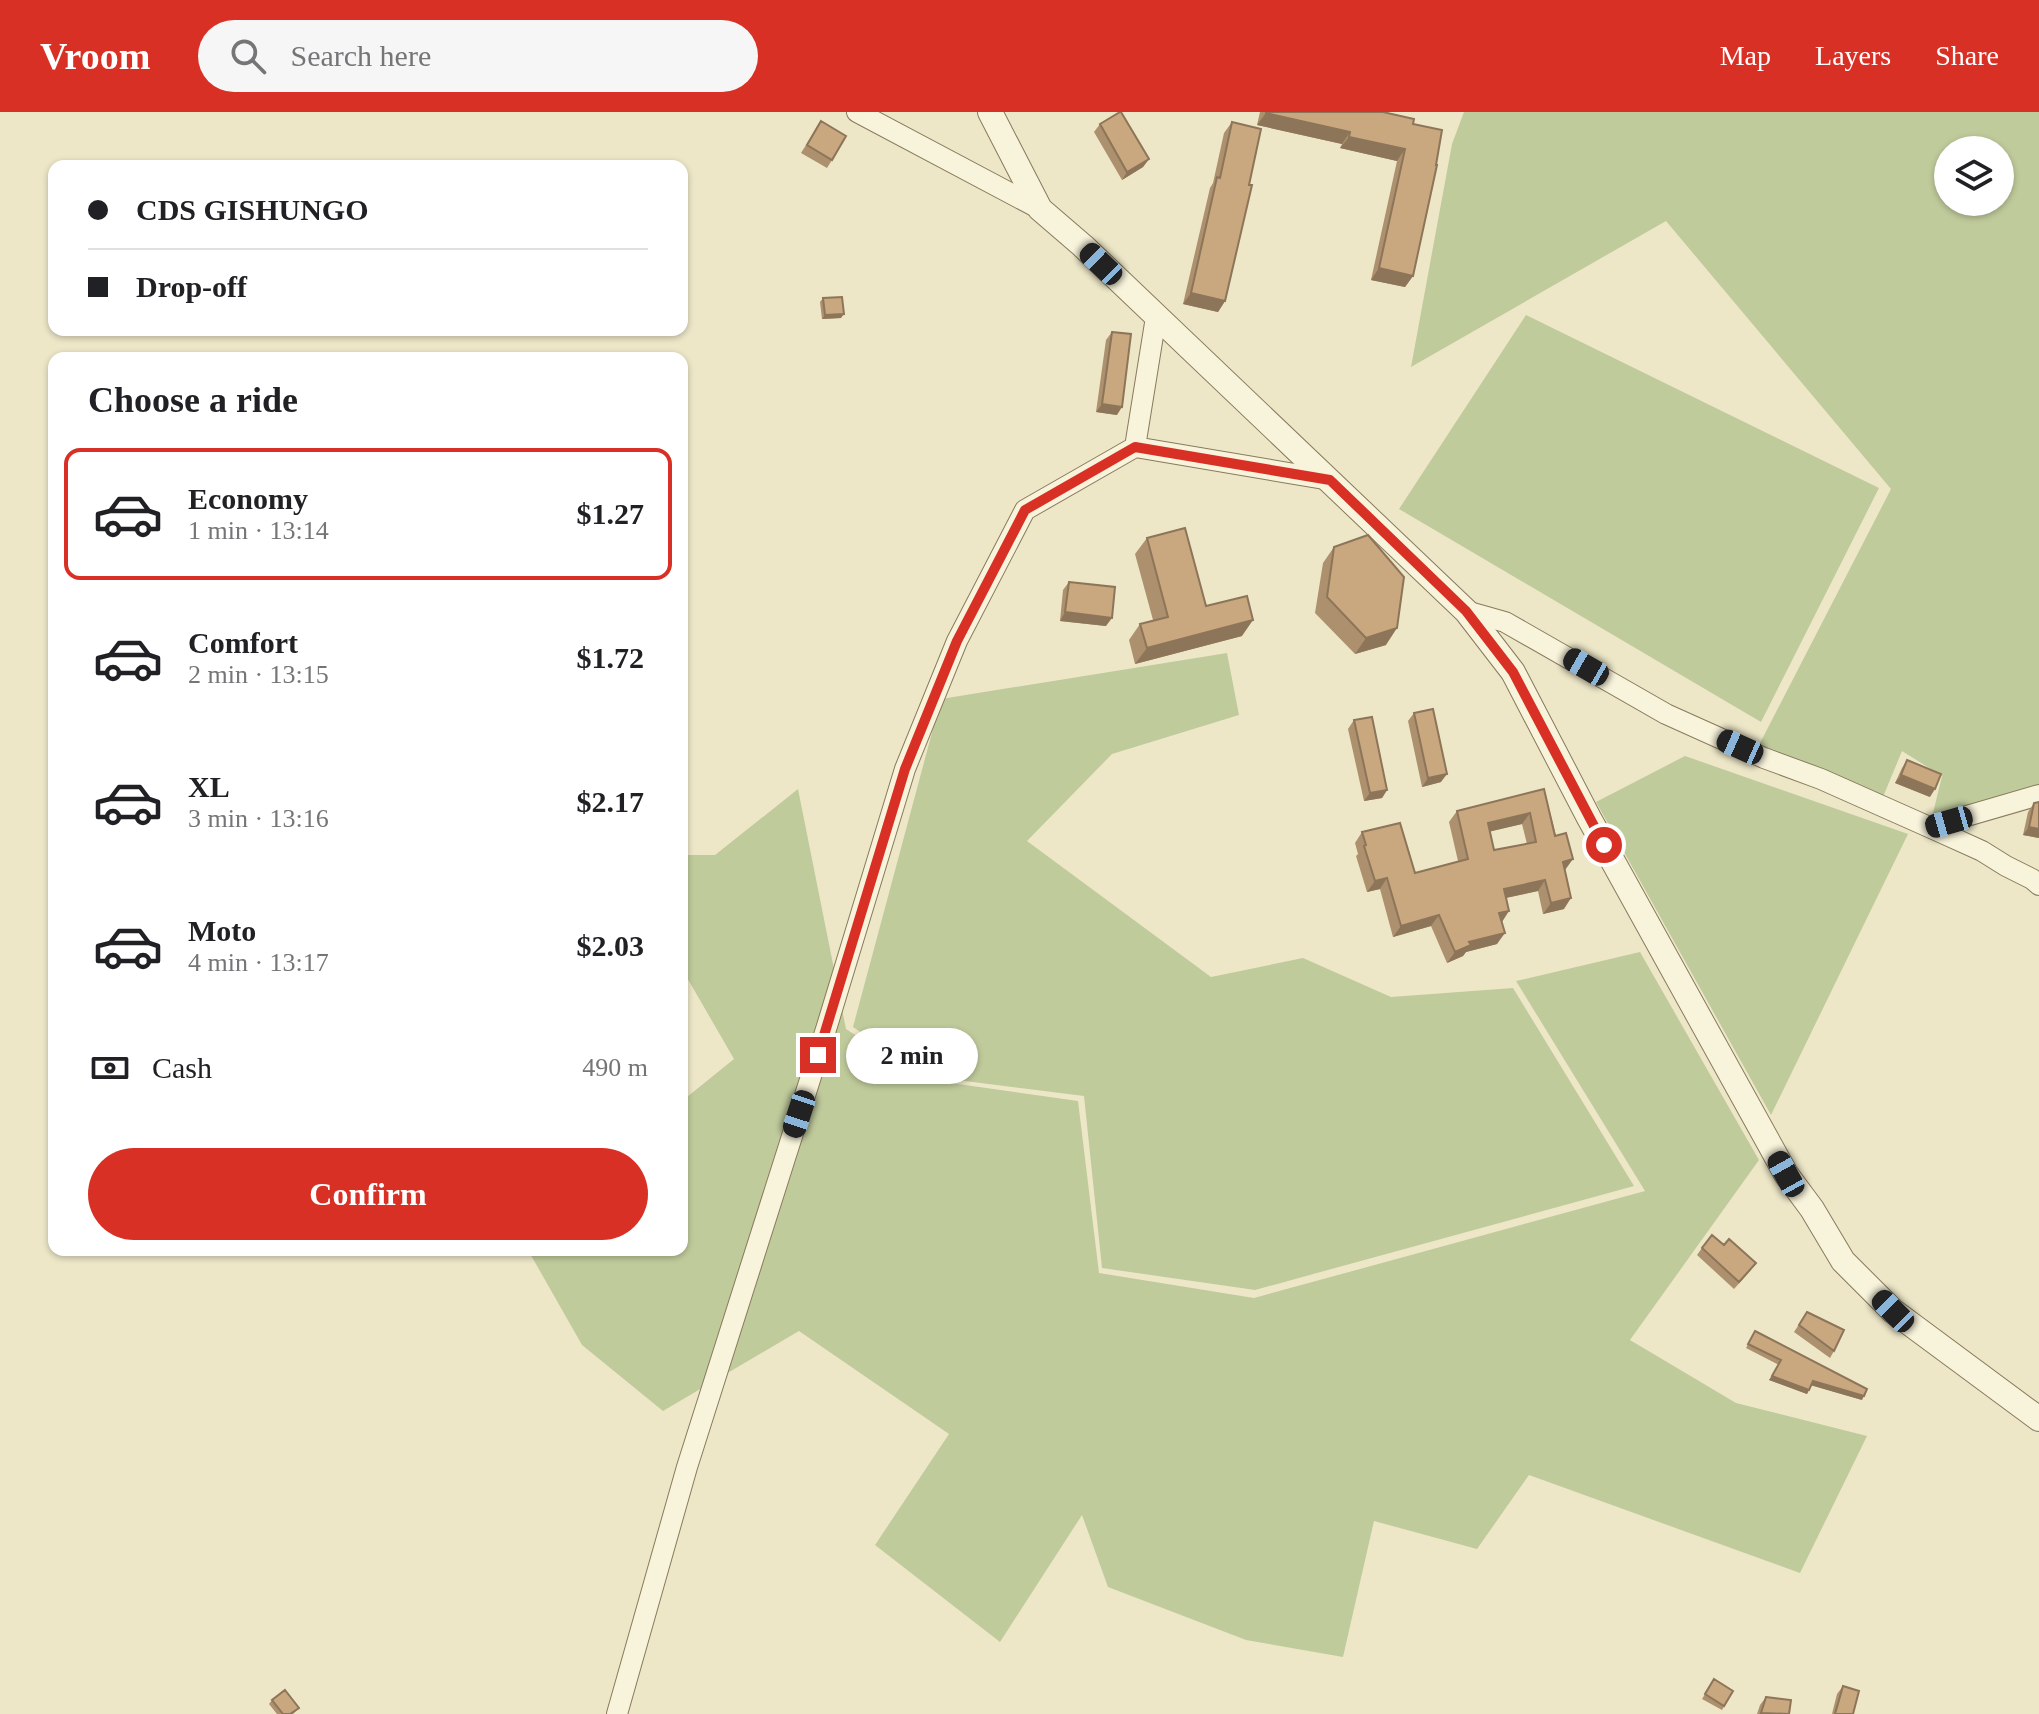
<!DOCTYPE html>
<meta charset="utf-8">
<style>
body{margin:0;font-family:"Times New Roman",serif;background:#f6f6f6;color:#202124;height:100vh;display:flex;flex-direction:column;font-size:30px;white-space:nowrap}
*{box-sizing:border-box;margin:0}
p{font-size:26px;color:#757577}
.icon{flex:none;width:44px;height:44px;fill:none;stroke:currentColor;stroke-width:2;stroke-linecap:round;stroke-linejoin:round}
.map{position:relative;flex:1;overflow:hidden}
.drawer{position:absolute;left:48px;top:240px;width:640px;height:904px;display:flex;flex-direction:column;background:#fff;border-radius:16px;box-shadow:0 2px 6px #0004}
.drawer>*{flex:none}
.guide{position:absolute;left:48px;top:48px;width:640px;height:176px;border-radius:16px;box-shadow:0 2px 6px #0004;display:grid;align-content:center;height:176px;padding:0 40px;background:#fff}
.fabs{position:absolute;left:1934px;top:24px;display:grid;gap:16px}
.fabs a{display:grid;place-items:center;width:80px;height:80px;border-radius:50%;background:#fff;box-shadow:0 2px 6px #0004;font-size:40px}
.end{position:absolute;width:36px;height:36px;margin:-18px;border:10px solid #d93025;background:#fff;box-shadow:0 0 0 4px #fff}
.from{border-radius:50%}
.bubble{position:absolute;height:56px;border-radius:28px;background:#fff;box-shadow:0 2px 6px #0004;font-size:26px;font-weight:800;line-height:56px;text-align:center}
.car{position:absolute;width:24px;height:48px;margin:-24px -12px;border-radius:10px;box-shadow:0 0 6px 2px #0007;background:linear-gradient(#222 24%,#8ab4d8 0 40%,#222 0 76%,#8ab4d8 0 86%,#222 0)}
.guide b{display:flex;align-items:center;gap:28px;height:76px;font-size:30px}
.guide b+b{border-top:2px solid #e0e0e0}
.guide i{width:20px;height:20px;background:#202124}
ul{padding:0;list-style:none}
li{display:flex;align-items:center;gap:24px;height:132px;margin:0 16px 12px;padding:0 24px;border:4px solid transparent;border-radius:16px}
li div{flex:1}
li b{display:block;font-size:30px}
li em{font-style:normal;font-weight:800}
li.active{border-color:#d93025}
li>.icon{width:72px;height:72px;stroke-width:1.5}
h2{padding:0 40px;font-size:36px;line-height:96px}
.pay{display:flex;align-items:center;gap:20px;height:88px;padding:0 40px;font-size:30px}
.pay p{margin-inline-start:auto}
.cta{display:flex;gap:16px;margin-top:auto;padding:16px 40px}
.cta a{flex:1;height:92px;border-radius:48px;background:#d93025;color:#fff;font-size:32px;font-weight:800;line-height:92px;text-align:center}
header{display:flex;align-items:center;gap:48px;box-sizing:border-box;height:112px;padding:0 40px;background:#d93025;color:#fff}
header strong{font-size:38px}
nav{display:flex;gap:44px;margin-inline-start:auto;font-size:28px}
.search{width:560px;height:72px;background:#f6f6f6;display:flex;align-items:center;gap:20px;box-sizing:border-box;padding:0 28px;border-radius:44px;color:#757577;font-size:30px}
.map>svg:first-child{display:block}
.green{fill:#c0cb9c;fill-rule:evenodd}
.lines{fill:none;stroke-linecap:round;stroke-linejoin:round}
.minor-casing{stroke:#887a5d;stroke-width:22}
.tertiary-casing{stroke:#887a5d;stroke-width:26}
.minor{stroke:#f8f3db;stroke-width:20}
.tertiary{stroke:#f8f3db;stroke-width:24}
.wall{fill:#ad906d;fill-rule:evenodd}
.shaded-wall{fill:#8d7559}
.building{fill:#c9a77f;stroke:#8d7559;stroke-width:2;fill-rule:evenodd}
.route{stroke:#d93025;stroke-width:10}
</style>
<header>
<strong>Vroom</strong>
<div class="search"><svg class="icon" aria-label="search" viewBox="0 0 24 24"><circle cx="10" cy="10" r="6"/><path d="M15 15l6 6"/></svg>Search here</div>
<nav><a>Map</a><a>Layers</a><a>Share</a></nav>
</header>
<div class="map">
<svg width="2039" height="1602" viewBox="0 0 2039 1602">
<rect width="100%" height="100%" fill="#ede7c8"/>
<!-- green -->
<path class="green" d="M 1464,0 L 2039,0 L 2039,686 L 2013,694 L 1933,701 L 1942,664 L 1902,639 L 1883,685 L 1758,635 L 1891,377 L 1666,109 L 1411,255 L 1452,32 ZM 1948,38 L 2000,38 L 2000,90 L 1948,90 Z
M 1526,203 L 1879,376 L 1761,610 L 1399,397 Z
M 1227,541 L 1239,603 L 1112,642 L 1027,729 L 1211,865 L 1303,846 L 1391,885 L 1513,876 L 1634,1074 L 1255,1178 L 1102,1156 L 1084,984 L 926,964 L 853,915 L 941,587 Z
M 1685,644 L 1908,722 L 1771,1003 L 1596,690 Z
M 798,677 L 846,917 L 923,967 L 1078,989 L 1099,1161 L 1254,1186 L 1645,1079 L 1516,869 L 1640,840 L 1759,1048 L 1630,1228 L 1736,1291 L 1867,1324 L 1800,1461 L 1529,1363 L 1477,1437 L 1374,1409 L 1343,1545 L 1246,1528 L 1108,1475 L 1082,1403 L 1000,1530 L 875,1433 L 949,1322 L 799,1219 L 663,1299 L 582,1233 L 528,1138 L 682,1138 L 682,989 L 734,947 L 682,857 L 682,743 L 715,743 Z"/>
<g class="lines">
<defs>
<path id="minor" d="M 857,0 L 1040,97
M 1135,335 L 1330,368
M 1466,499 L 1505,510 L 1666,602 L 1764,646 L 1821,667 L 1929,715 L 1982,739 L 2006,754 L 2032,767 L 2039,773
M 1929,715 L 2039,683
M 617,1602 L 687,1355 L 827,914 L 905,657 L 957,529 L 1025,398 L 1135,335 L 1156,205"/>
<path id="tertiary" d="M 990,0 L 1040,97 L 1083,134 L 1466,499 L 1513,560 L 1589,706 L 1786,1062 L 1812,1097 L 1843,1149 L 1893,1199 L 2039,1307"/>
</defs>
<!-- minor casing -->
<use href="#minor" class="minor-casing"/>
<!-- tertiary casing -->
<use href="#tertiary" class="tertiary-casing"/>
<!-- minor -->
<use href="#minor" class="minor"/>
<!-- tertiary -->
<use href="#tertiary" class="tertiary"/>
</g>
<!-- wall -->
<path class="wall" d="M 1260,0 L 1383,0 L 1413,12 L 1413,164 L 1405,175 L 1371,168 L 1397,49 L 1340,36 L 1342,32 L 1257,13 Z
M 821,9 L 832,48 L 827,56 L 801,41 Z
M 1232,10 L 1225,189 L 1218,200 L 1183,192 L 1210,76 L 1213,71 L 1224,21 Z
M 1100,12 L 1149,47 L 1143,55 L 1122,68 L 1094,20 Z
M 823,186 L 841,206 L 822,207 L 820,190 Z
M 1112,220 L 1117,303 L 1096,300 L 1106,228 Z
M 1147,426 L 1206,494 L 1242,524 L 1135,552 L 1129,528 L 1140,512 L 1153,508 L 1135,442 Z
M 1334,435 L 1386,533 L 1355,542 L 1315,501 L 1323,451 Z
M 1069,470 L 1106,514 L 1060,509 L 1063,478 Z
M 1414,601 L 1441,670 L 1422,675 L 1408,609 Z
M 1354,608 L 1387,678 L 1382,686 L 1364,689 L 1348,617 Z
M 1907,648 L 1930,685 L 1895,671 L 1902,656 Z
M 1544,677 L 1565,758 L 1564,797 L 1543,802 L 1538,779 L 1506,786 L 1497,832 L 1466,840 L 1463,844 L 1447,851 L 1431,814 L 1393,825 L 1380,777 L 1367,780 L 1356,744 L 1358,742 L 1355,731 L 1362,720 L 1415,761 L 1458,749 L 1449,710 L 1457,699 ZM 1522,712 L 1527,732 L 1494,738 L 1490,719 Z
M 2034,691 L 2039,726 L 2023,723 L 2028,700 Z
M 1702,1136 L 1751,1158 L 1734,1177 L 1697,1143 Z
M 1807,1200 L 1834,1239 L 1830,1246 L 1794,1220 Z
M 1755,1219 L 1862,1288 L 1811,1273 L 1807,1282 L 1769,1268 L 1779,1253 L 1746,1236 Z
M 1714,1567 L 1733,1579 L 1722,1598 L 1702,1587 Z
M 1843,1574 L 1853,1602 L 1832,1602 L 1837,1582 Z
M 1766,1585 L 1789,1602 L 1757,1602 L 1760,1593 Z
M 272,1588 L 299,1596 L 293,1602 L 277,1602 L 269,1592 Z"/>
<!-- shaded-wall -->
<path class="shaded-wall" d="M 1266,1 L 1350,20 L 1342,32 L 1257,13 Z
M 1349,25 L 1405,37 L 1397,49 L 1340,36 Z
M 1149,47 L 1143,55 L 1122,68 L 1127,60 Z
M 1379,156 L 1413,164 L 1405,175 L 1371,168 Z
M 1191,181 L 1225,189 L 1218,200 L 1183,192 Z
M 844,202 L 841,206 L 822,207 L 825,203 Z
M 1102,292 L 1122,295 L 1117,303 L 1096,300 Z
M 1065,500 L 1112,506 L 1106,514 L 1060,509 Z
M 1253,508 L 1242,524 L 1135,552 L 1147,536 Z
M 1397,516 L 1386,533 L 1355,542 L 1366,526 Z
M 1447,662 L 1441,670 L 1422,675 L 1428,666 Z
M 1901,663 L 1935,677 L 1930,685 L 1895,671 Z
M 1387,678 L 1382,686 L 1364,689 L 1370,681 Z
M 1530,701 L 1522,712 L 1480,722 L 1488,711 Z
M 2029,715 L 2039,717 L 2039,726 L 2023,723 Z
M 1573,747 L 1565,758 L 1563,750 Z
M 1387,766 L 1380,777 L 1367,780 L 1375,769 Z
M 1545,768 L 1538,779 L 1496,788 L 1504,777 Z
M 1571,786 L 1564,797 L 1543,802 L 1551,791 Z
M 1509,799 L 1502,810 L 1499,801 Z
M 1439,803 L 1431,814 L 1393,825 L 1401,814 Z
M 1505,821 L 1497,832 L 1466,840 L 1463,844 L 1447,851 L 1455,840 L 1469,830 Z
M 1772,1264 L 1809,1278 L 1807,1282 L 1769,1268 Z
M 1813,1269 L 1864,1284 L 1862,1288 L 1810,1273 Z"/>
<!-- building -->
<path class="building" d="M 1120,0 L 1121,0 L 1149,47 L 1127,60 L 1100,12 Z
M 1266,0 L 1383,0 L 1414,7 L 1413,12 L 1442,18 L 1436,53 L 1437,53 L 1413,164 L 1379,156 L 1405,37 L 1349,25 L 1350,20 L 1266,1 Z
M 821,9 L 846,24 L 832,48 L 807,33 Z
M 1232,10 L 1261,17 L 1249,73 L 1252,73 L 1225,189 L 1191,181 L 1217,65 L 1220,66 Z
M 842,185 L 844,202 L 825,203 L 823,186 Z
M 1112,220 L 1131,222 L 1122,295 L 1102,292 Z
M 1185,416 L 1206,494 L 1247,484 L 1253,508 L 1147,536 L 1140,512 L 1168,505 L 1147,426 Z
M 1368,423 L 1404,465 L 1397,516 L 1366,526 L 1327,485 L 1334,435 Z
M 1069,470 L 1115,475 L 1112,506 L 1065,500 Z
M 1433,597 L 1447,662 L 1428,666 L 1414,601 Z
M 1372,605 L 1387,678 L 1370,681 L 1354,608 Z
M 1907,648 L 1941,662 L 1935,677 L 1901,663 Z
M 1544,677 L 1555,724 L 1566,721 L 1573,747 L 1563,750 L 1571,786 L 1551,791 L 1545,768 L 1504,777 L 1509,799 L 1499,801 L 1505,821 L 1469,830 L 1471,833 L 1455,840 L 1439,803 L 1401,814 L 1387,766 L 1375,769 L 1364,734 L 1366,733 L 1362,720 L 1400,711 L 1415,761 L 1468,747 L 1457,699 ZM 1530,701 L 1536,730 L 1494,738 L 1488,711 Z
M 2039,690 L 2039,717 L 2029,715 L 2034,691 Z
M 1712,1123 L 1724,1133 L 1729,1127 L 1756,1151 L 1739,1170 L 1702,1136 Z
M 1807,1200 L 1844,1218 L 1834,1239 L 1799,1213 Z
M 1755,1219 L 1867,1277 L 1864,1284 L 1813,1269 L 1809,1278 L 1772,1264 L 1781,1248 L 1748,1232 Z
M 1714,1567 L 1733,1579 L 1724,1594 L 1705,1582 Z
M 1843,1574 L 1859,1579 L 1853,1602 L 1835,1602 Z
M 285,1578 L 299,1596 L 290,1602 L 283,1602 L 272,1588 Z
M 1766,1585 L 1791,1588 L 1789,1602 L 1761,1601 Z"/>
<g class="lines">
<!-- route -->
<path class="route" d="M 818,943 L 905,657 L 957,529 L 1025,398 L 1135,335 L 1330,368 L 1466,499 L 1513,560 L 1604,733"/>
</g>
</svg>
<div class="fabs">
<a><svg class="icon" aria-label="layers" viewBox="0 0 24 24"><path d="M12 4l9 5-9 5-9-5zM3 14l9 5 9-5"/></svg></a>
</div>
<i class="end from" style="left:1604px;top:733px"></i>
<i class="end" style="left:818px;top:943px"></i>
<div class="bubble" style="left:846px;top:916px;width:132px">2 min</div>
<i class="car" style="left:1101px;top:152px;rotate:314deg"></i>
<i class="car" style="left:1586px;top:555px;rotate:300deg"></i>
<i class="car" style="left:1740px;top:635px;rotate:294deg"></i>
<i class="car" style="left:1949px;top:710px;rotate:254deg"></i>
<i class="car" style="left:799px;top:1002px;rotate:198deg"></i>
<i class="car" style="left:1786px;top:1062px;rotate:331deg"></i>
<i class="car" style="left:1893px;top:1199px;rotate:315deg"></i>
<div class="guide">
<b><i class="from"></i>CDS GISHUNGO</b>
<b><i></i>Drop-off</b>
</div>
<section class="drawer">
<h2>Choose a ride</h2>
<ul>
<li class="active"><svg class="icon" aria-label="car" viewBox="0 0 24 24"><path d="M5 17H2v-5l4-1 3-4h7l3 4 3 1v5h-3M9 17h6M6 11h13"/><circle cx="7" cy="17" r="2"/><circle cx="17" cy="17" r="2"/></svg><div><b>Economy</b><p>1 min · 13:14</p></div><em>$1.27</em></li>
<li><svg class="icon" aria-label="car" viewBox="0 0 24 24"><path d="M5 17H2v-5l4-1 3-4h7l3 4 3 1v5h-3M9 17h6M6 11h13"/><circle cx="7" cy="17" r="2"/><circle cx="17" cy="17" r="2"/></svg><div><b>Comfort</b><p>2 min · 13:15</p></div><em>$1.72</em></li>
<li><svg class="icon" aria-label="car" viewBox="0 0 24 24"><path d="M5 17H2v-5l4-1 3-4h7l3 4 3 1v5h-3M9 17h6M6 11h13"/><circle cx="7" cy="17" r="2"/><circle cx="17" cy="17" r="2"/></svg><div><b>XL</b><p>3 min · 13:16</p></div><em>$2.17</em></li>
<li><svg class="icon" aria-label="car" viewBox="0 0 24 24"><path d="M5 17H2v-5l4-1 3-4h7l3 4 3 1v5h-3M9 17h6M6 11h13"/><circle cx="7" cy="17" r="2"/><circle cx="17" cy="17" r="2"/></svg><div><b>Moto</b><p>4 min · 13:17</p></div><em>$2.03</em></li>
</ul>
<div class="pay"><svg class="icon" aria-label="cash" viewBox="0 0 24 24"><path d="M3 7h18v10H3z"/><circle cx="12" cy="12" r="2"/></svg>Cash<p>490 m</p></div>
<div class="cta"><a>Confirm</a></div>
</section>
</div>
